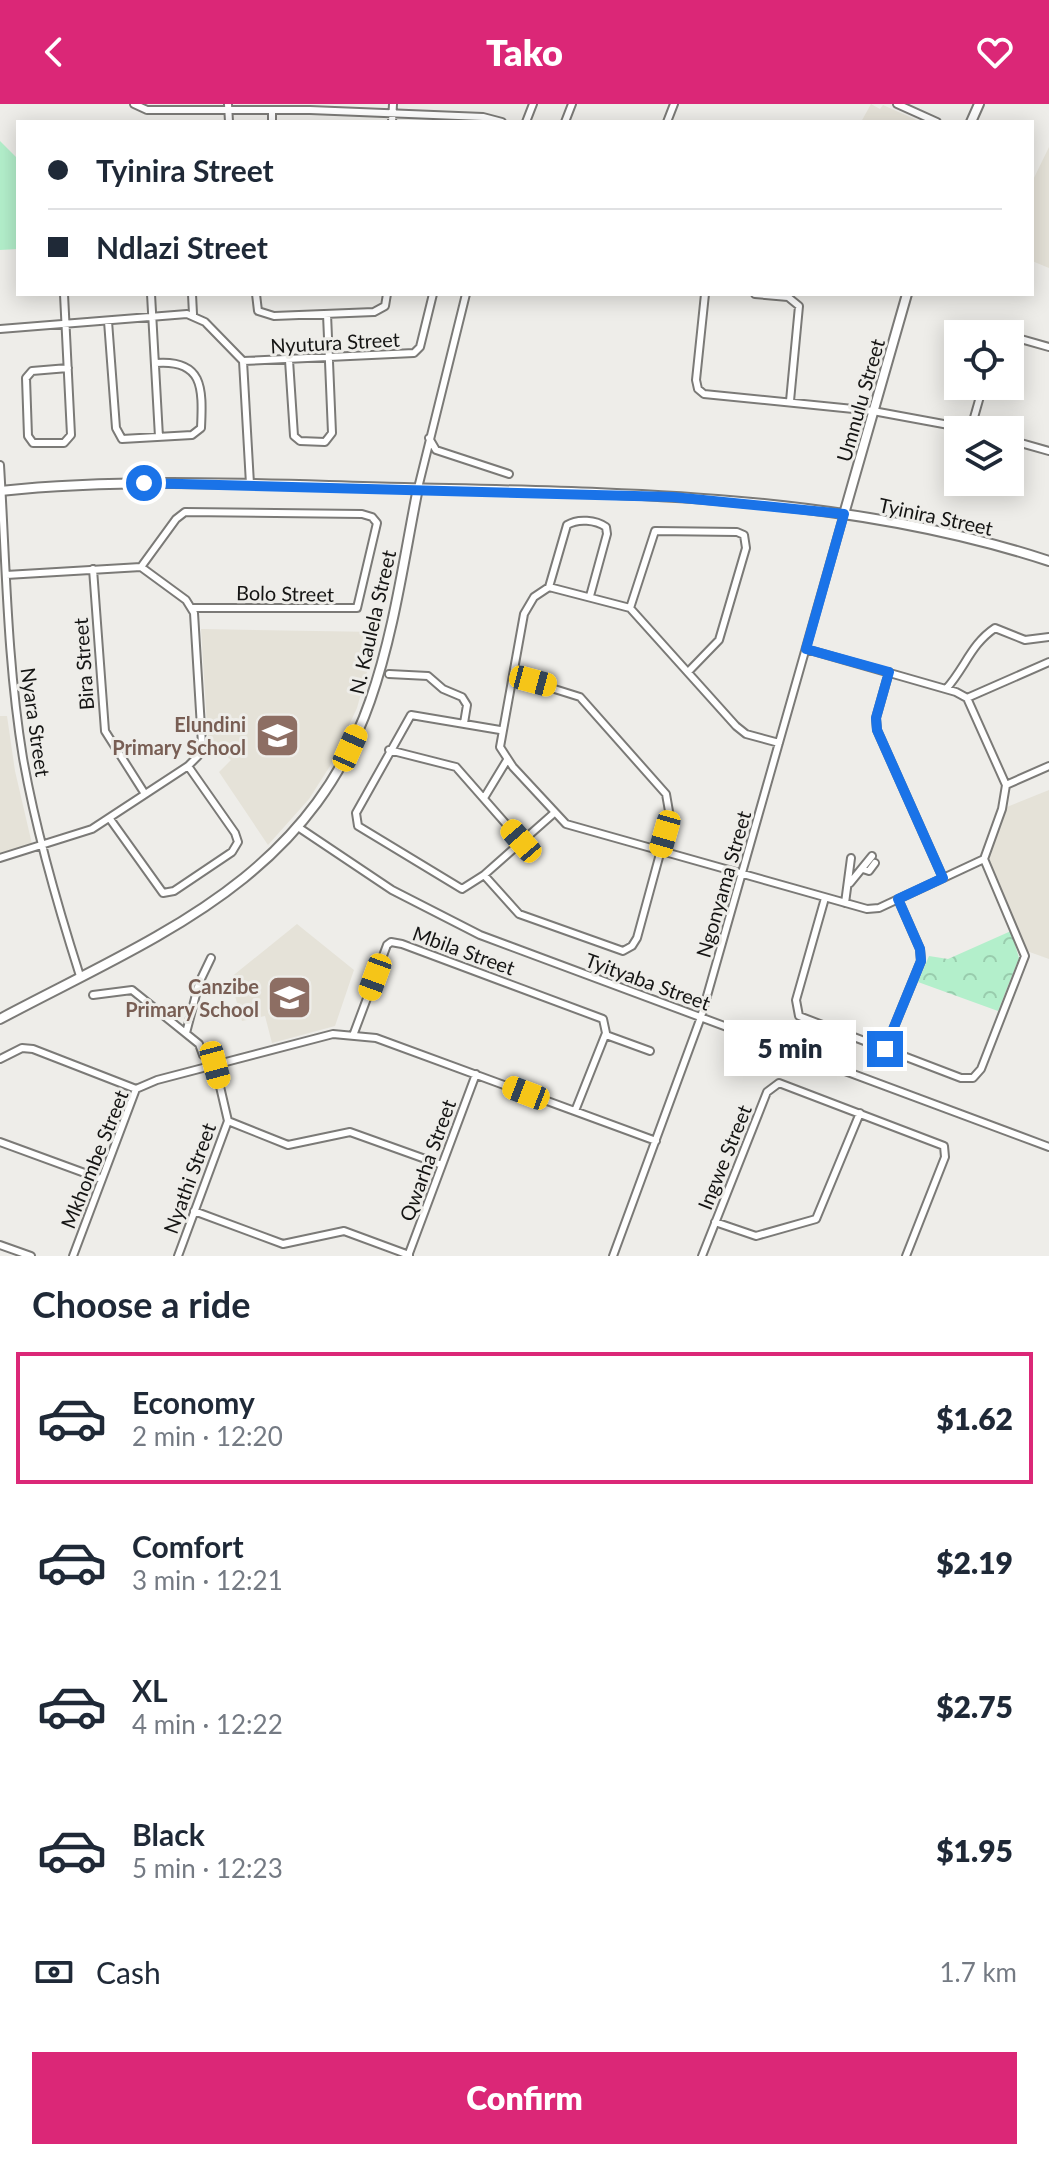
<!DOCTYPE html>
<meta charset="utf-8">
<style>
body{margin:0;font-family:Lato,sans-serif;background:#f6f6f7;color:#1f2937;height:100vh;display:flex;flex-direction:column;font-size:30px;white-space:nowrap}
*{box-sizing:border-box;margin:0}
p{font-size:26px;color:#747a83}
.icon{flex:none;width:44px;height:44px;fill:none;stroke:currentColor;stroke-width:2;stroke-linecap:round;stroke-linejoin:round}
.map{position:relative;height:1152px;overflow:hidden}
.sheet{display:flex;flex-direction:column;background:#fff;flex:1}
.sheet>*{flex:none}
.guide{position:absolute;left:16px;top:16px;width:1018px;height:176px;border-radius:0px;box-shadow:0 4px 20px #0003;display:grid;align-content:center;height:176px;padding:0 32px;background:#fff}
.fabs{position:absolute;left:944px;top:216px;display:grid;gap:16px}
.fabs a{display:grid;place-items:center;width:80px;height:80px;border-radius:0px;background:#fff;box-shadow:0 4px 20px #0003;font-size:40px}
.end{position:absolute;width:36px;height:36px;margin:-18px;border:10px solid #1a73e8;background:#fff;box-shadow:0 0 0 4px #fff}
.from{border-radius:50%}
.bubble{position:absolute;height:56px;border-radius:0px;background:#fff;box-shadow:0 4px 20px #0003;font-size:26px;font-weight:800;line-height:56px;text-align:center}
.car{position:absolute;width:24px;height:48px;margin:-24px -12px;border-radius:10px;box-shadow:0 0 6px 2px #0007;background:linear-gradient(#f5c518 24%,#345 0 40%,#f5c518 0 76%,#345 0 86%,#f5c518 0)}
.guide b{display:flex;align-items:center;gap:28px;height:76px;font-size:30px}
.guide b+b{border-top:2px solid #e0e1e3}
.guide i{width:20px;height:20px;background:#1f2937}
ul{padding:0;list-style:none}
li{display:flex;align-items:center;gap:24px;height:132px;margin:0 16px 12px;padding:0 16px;border:4px solid transparent;border-radius:0px}
li div{flex:1}
li b{display:block;font-size:30px}
li em{font-style:normal;font-weight:800}
li.active{border-color:#db2777}
li>.icon{width:72px;height:72px;stroke-width:1.5}
h2{padding:0 32px;font-size:36px;line-height:96px}
.pay{display:flex;align-items:center;gap:20px;height:88px;padding:0 32px;font-size:30px}
.pay p{margin-inline-start:auto}
.cta{display:flex;gap:16px;margin-top:auto;padding:16px 32px}
.cta a{flex:1;height:92px;border-radius:0px;background:#db2777;color:#fff;font-size:32px;font-weight:800;line-height:92px;text-align:center}
header{display:flex;justify-content:space-between;align-items:center;height:104px;padding:0 32px;background:#db2777;color:#fff;font-size:36px;font-weight:800}
.map>svg:first-child{display:block}
.built{fill:#e5e2d8}
.grass{fill:#b3efcb}
.park{fill:url(#park-crowns)}
.lines{fill:none;stroke-linecap:round;stroke-linejoin:round}
.minor-casing{stroke:#7b7a77;stroke-width:10}
.tertiary-casing{stroke:#7b7a77;stroke-width:12}
.minor{stroke:#fff;stroke-width:6}
.tertiary{stroke:#fff;stroke-width:8}
.route{stroke:#1a73e8;stroke-width:10}
.labels{text-anchor:middle;dominant-baseline:central;stroke-width:6;stroke-linejoin:round;paint-order:stroke}
.street-label{font-size:20px;fill:#151514;stroke:#eeede9}
.education-label{font-size:20px;font-weight:bold;fill:#785e54;stroke:#eeede9;text-anchor:end}
</style>
<header><svg class="icon" aria-label="back" viewBox="0 0 24 24"><path d="M15 5l-7 7 7 7"/></svg>Tako<svg class="icon" aria-label="heart" viewBox="0 0 24 24"><path d="M12 20l-8-8c-3-5 5-10 8-4 3-6 11-1 8 4z"/></svg></header>
<div class="map">
<svg width="1049" height="1152" viewBox="0 0 1049 1152">
<defs>
<pattern id="park-crowns" width="20" height="18" patternUnits="userSpaceOnUse" patternTransform="scale(2)"><rect width="20" height="18" fill="#b3efcb"/><path d="M2 6a3 3 0 1 1 6 0M12 15a3 3 0 1 1 6 0" fill="none" stroke="#99ccad"/></pattern>
</defs>
<rect width="100%" height="100%" fill="#eeede9"/>
<!-- built -->
<path class="built" d="M 871,0 L 880,5 L 883,1 L 921,18 L 861,18 Z
M 1049,43 L 1049,164 L 1032,157 L 1032,78 Z
M 201,525 L 378,528 L 357,604 L 330,662 L 309,695 L 268,741 L 219,668 L 231,656 L 208,636 Z
M 0,612 L 7,612 L 15,667 L 32,740 L 0,749 Z
M 1049,686 L 1049,855 L 1024,846 L 984,755 L 1002,705 Z
M 297,820 L 354,866 L 335,922 L 272,939 L 265,912 L 242,917 L 230,874 Z"/>
<!-- grass -->
<path class="grass" d="M 0,37 L 18,55 L 18,145 L 0,146 Z"/>
<!-- park -->
<path class="park" d="M 1011,827 L 1019,854 L 998,907 L 918,878 L 929,852 L 948,855 Z"/>
<g class="lines">
<defs>
<path id="minor" d="M 134,0 L 147,6 L 310,6 L 483,13 L 502,18
M 228,0 L 229,18
M 897,0 L 937,18
M 272,6 L 272,18
M 392,18 L 393,0
M 526,18 L 533,0
M 565,18 L 572,0
M 667,18 L 674,0
M 64,190 L 71,331 L 64,339 L 33,339 L 28,332 L 26,274 L 32,267 L 68,264
M 151,190 L 159,333
M 192,190 L 193,210
M 256,190 L 258,207 L 274,212 L 374,208 L 385,202 L 387,190
M 705,190 L 696,276 L 698,285 L 704,290 L 873,307 L 976,326
M 755,190 L 788,193 L 799,202 L 790,297
M 108,217 L 116,324 L 122,335 L 192,331 L 201,324 C 203,283 203,255 155,259
M 0,225 L 187,210 L 205,218 L 243,257 L 250,380
M 1010,232 L 1049,243
M 289,256 L 294,332 L 300,337 L 325,338 L 332,329 L 327,210
M 243,257 L 414,249 L 420,243 L 433,190
M 971,324 L 983,282
M 429,334 L 436,346 L 509,370
M 1010,336 L 1049,347
M 0,361 C 6,458 7,557 23,654 C 36,728 57,800 80,872
M 418,384 L 466,190
M 141,463 L 176,415 L 185,408 L 362,410 L 372,413 L 377,419 L 357,504 L 193,504
M 93,465 L 105,627 L 145,690
M 549,483 L 567,421 C 578,414 596,416 606,423 L 607,430 L 590,492
M 630,504 L 655,427 L 737,428 L 744,431 L 746,444 L 719,536 L 688,568
M 889,568 L 876,614 L 877,626 L 943,774
M 389,570 L 428,572 L 443,585 L 462,593 L 467,601 L 464,619
M 946,585 C 965,564 971,540 995,524 L 1025,536 L 1049,533
M 967,594 L 1049,558
M 500,626 L 411,611 L 356,709 L 358,722 L 462,785 L 484,771 L 553,710
M 779,639 L 746,630 L 736,622 L 630,504 L 549,483 L 534,493 L 524,510 L 500,643 L 513,663 L 566,720 L 867,805 L 879,804 L 984,755 L 1002,705 L 1006,681 L 967,594 L 956,588 L 806,545
M 389,646 L 456,663 L 521,737
M 1006,681 L 1049,662
M 484,694 L 507,656
M 110,715 L 163,789 L 174,787 L 232,748 L 238,738 L 235,729 L 188,662
M 298,723 L 392,786 L 480,831 L 1049,1043
M 0,754 L 92,725 L 188,662 L 198,652 L 202,640 L 194,509 L 186,496 L 141,463 L 6,471
M 863,765 L 869,767 L 875,759
M 484,771 L 519,810 L 623,847 L 632,842 L 637,834 L 670,713 L 666,690 L 580,593 L 513,572
M 850,779 L 872,752
M 825,794 L 796,896 L 799,912 L 961,974 L 973,974 L 981,965 L 1025,852 L 984,755
M 845,799 L 851,754
M 93,891 L 132,886 L 199,940 L 203,951 L 215,961 L 228,1017 L 178,1152
M 186,929 L 199,879 L 211,854
M 354,929 L 387,841 L 391,838 L 402,840 L 603,915 L 606,929 L 575,1007
M 606,931 L 650,947
M 885,945 L 921,857 L 920,845 L 898,795
M 0,955 L 22,944 L 33,945 L 136,985
M 228,1017 L 288,1041 L 350,1028 L 442,1061
M 0,1038 L 101,1075
M 194,1107 L 283,1140 L 344,1127 L 409,1151
M 715,1118 L 756,1132 L 816,1115 L 860,1009
M 0,1141 L 31,1152
M 73,1152 L 136,985 L 157,976 L 333,930 L 376,934 L 656,1037
M 408,1152 L 476,970
M 613,1152 L 701,913 L 844,410
M 702,1152 L 767,988 L 779,979 L 944,1042 L 945,1053 L 906,1152"/>
<path id="tertiary" d="M 971,18 L 979,0
M 0,387 C 134,373 269,381 404,384 C 619,389 842,389 1049,457
M 844,410 L 907,190
M 0,915 C 154,833 307,777 370,597 C 394,529 404,454 418,384"/>
</defs>
<!-- minor casing -->
<use href="#minor" class="minor-casing"/>
<!-- tertiary casing -->
<use href="#tertiary" class="tertiary-casing"/>
<!-- minor -->
<use href="#minor" class="minor"/>
<!-- tertiary -->
<use href="#tertiary" class="tertiary"/>
</g>
<g class="lines">
<!-- route -->
<path class="route" d="M 144,379 L 673,393 L 844,410 L 806,545 L 889,568 L 876,614 L 877,626 L 943,774 L 898,795 L 920,845 L 921,857 L 885,945"/>
</g>
<!-- icons -->
<defs>
<symbol id="school-square" viewBox="-11 -11 22 22"><rect x="-9" y="-9" width="18" height="18" rx="4" fill="#8d6e63" stroke="#eeede9"/><path d="M0-5L7-2L0 1L-7-2ZM-4 1L0 2.5L4 1V4Q0 6-4 4Z" fill="#fff"/></symbol>
</defs>
<g fill-rule="evenodd">
<use href="#school-square" x="252" y="606" width="51" height="51"/>
<use href="#school-square" x="264" y="868" width="51" height="51"/>
</g>
<g class="labels">
<!-- street labels -->
<g class="street-label">
<text transform="translate(335 238) rotate(-3)">Nyutura Street</text>
<text transform="translate(860 296) rotate(-74)">Umnulu Street</text>
<text transform="translate(936 412) rotate(12)">Tyinira Street</text>
<text transform="translate(285 489) rotate(1)">Bolo Street</text>
<text transform="translate(372 518) rotate(-77)">N. Kaulela Street</text>
<text transform="translate(83 560) rotate(-94)">Bira Street</text>
<text transform="translate(36 618) rotate(82)">Nyara Street</text>
<text transform="translate(723 780) rotate(-74)">Ngonyama Street</text>
<text transform="translate(464 846) rotate(20)">Mbila Street</text>
<text transform="translate(648 877) rotate(20)">Tyityaba Street</text>
<text transform="translate(724 1053) rotate(-68)">Ingwe Street</text>
<text transform="translate(94 1055) rotate(-68)">Mkhombe Street</text>
<text transform="translate(427 1056) rotate(-70)">Qwarha Street</text>
<text transform="translate(189 1074) rotate(-70)">Nyathi Street</text>
</g>
<!-- education labels -->
<g class="education-label">
<text x="246" y="620">Elundini<tspan x="246" dy="23">Primary School</tspan></text>
<text x="259" y="882">Canzibe<tspan x="259" dy="23">Primary School</tspan></text>
</g>
</g>
</svg>
<div class="fabs">
<a><svg class="icon" aria-label="locate" viewBox="0 0 24 24"><circle cx="12" cy="12" r="6"/><path d="M12 2v4M12 18v4M2 12h4M18 12h4"/></svg></a>
<a><svg class="icon" aria-label="layers" viewBox="0 0 24 24"><path d="M12 4l9 5-9 5-9-5zM3 14l9 5 9-5"/></svg></a>
</div>
<i class="end from" style="left:144px;top:379px"></i>
<i class="end" style="left:885px;top:945px"></i>
<div class="bubble" style="left:724px;top:916px;width:132px">5 min</div>
<i class="car" style="left:533px;top:577px;rotate:105deg"></i>
<i class="car" style="left:350px;top:644px;rotate:24deg"></i>
<i class="car" style="left:665px;top:730px;rotate:196deg"></i>
<i class="car" style="left:521px;top:737px;rotate:319deg"></i>
<i class="car" style="left:375px;top:873px;rotate:200deg"></i>
<i class="car" style="left:215px;top:961px;rotate:165deg"></i>
<i class="car" style="left:526px;top:989px;rotate:291deg"></i>
<div class="guide">
<b><i class="from"></i>Tyinira Street</b>
<b><i></i>Ndlazi Street</b>
</div>
</div>
<section class="sheet">
<h2>Choose a ride</h2>
<ul>
<li class="active"><svg class="icon" aria-label="car" viewBox="0 0 24 24"><path d="M5 17H2v-5l4-1 3-4h7l3 4 3 1v5h-3M9 17h6M6 11h13"/><circle cx="7" cy="17" r="2"/><circle cx="17" cy="17" r="2"/></svg><div><b>Economy</b><p>2 min · 12:20</p></div><em>$1.62</em></li>
<li><svg class="icon" aria-label="car" viewBox="0 0 24 24"><path d="M5 17H2v-5l4-1 3-4h7l3 4 3 1v5h-3M9 17h6M6 11h13"/><circle cx="7" cy="17" r="2"/><circle cx="17" cy="17" r="2"/></svg><div><b>Comfort</b><p>3 min · 12:21</p></div><em>$2.19</em></li>
<li><svg class="icon" aria-label="car" viewBox="0 0 24 24"><path d="M5 17H2v-5l4-1 3-4h7l3 4 3 1v5h-3M9 17h6M6 11h13"/><circle cx="7" cy="17" r="2"/><circle cx="17" cy="17" r="2"/></svg><div><b>XL</b><p>4 min · 12:22</p></div><em>$2.75</em></li>
<li><svg class="icon" aria-label="car" viewBox="0 0 24 24"><path d="M5 17H2v-5l4-1 3-4h7l3 4 3 1v5h-3M9 17h6M6 11h13"/><circle cx="7" cy="17" r="2"/><circle cx="17" cy="17" r="2"/></svg><div><b>Black</b><p>5 min · 12:23</p></div><em>$1.95</em></li>
</ul>
<div class="pay"><svg class="icon" aria-label="cash" viewBox="0 0 24 24"><path d="M3 7h18v10H3z"/><circle cx="12" cy="12" r="2"/></svg>Cash<p>1.7 km</p></div>
<div class="cta"><a>Confirm</a></div>
</section>
